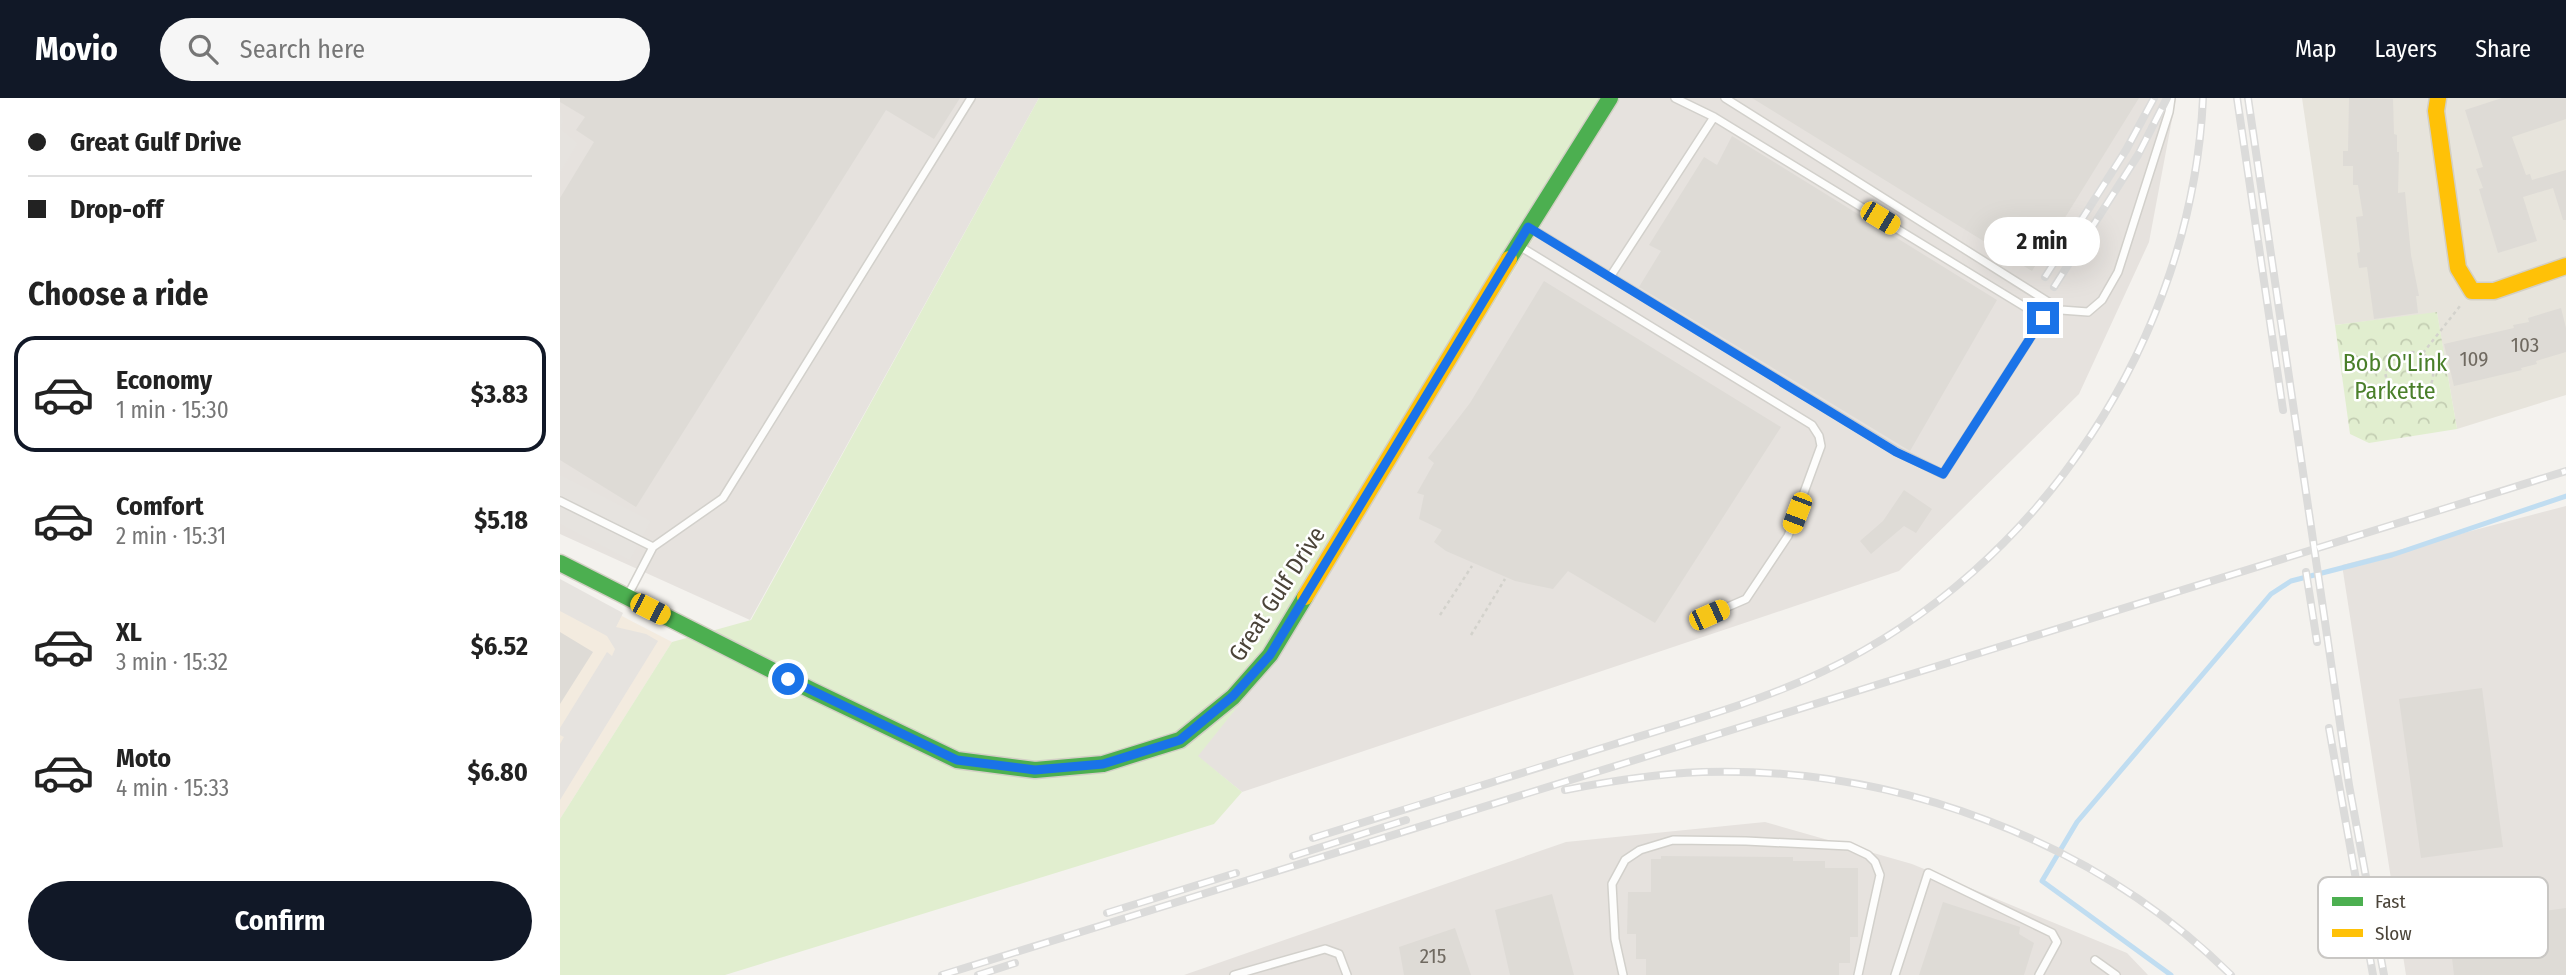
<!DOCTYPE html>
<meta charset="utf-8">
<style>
body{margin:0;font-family:"Fira Sans Condensed",sans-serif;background:#f6f6f6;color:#222;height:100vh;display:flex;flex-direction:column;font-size:26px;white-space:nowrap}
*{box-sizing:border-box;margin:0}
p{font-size:23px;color:#767676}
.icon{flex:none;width:38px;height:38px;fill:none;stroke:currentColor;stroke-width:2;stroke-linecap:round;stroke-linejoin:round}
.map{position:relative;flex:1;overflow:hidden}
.details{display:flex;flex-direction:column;background:#fff;width:560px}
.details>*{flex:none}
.banner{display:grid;align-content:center;height:154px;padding:0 28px;background:#fff}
.end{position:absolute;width:32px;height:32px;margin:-16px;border:9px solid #1a73e8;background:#fff;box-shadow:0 0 0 4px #fff}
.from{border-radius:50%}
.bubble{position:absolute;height:49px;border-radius:24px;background:#fff;box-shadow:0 7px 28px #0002;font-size:23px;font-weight:700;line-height:49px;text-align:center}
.car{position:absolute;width:21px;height:42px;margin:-21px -10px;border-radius:9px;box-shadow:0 0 5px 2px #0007;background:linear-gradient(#f5c518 24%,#345 0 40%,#f5c518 0 76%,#345 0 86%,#f5c518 0)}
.banner b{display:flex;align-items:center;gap:24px;height:66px;font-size:26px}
.banner b+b{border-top:2px solid #e0e0e0}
.banner i{width:18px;height:18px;background:#222}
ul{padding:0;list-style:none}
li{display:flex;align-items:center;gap:21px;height:116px;margin:0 14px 10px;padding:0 14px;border:4px solid transparent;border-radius:21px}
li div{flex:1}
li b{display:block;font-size:26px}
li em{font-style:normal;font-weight:700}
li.selected{border-color:#111827}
li>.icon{width:63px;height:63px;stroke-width:1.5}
h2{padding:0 28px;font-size:32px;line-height:84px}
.primary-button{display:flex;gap:14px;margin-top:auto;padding:14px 28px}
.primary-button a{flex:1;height:80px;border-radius:42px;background:#111827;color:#fff;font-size:28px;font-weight:700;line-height:80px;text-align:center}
header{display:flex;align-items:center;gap:42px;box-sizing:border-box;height:98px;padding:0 35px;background:#111827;color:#fff}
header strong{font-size:33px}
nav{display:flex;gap:38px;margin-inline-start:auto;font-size:24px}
.search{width:490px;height:63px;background:#f6f6f6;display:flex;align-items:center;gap:18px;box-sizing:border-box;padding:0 24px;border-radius:38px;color:#767676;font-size:26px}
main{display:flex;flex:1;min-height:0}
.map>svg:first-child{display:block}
.residential{fill:#e7e4dc}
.commercial{fill:#f3ebdf}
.industrial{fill:#e6e2de}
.grass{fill:#e1eecf}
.park{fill:url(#park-crowns)}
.parking{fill:#e6e3df}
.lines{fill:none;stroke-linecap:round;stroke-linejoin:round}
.stream{stroke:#c0ddf1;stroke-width:5}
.building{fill:#dedbd6}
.lane-casing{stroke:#d2d0cb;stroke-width:10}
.fast-casing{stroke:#d3cfc5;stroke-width:19}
.slow-casing{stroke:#d3cfc5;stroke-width:19}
.path{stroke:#d3d2cc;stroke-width:2.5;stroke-dasharray:3.5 3.5;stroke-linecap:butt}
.lane{stroke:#fdfdfc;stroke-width:7}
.fast{stroke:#4caf50;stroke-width:16}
.slow{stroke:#ffc107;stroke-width:16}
.rail-casing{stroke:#dbdbda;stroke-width:8}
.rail{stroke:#fff;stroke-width:5;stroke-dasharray:16;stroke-linecap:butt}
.route{stroke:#1a73e8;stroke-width:9}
.labels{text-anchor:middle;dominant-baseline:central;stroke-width:5;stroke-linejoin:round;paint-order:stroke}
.number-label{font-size:21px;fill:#706a61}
.park-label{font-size:24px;fill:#4a7f2a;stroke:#fff}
.street-label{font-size:24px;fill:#4b4439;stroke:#fff}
.key{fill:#fff;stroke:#c9c7c4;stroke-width:2}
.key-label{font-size:19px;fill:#4b4439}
</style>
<header>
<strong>Movio</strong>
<div class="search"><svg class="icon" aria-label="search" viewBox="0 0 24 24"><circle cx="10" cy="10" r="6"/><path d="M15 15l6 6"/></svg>Search here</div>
<nav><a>Map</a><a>Layers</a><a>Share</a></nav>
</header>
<main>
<section class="details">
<div class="banner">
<b><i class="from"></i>Great Gulf Drive</b>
<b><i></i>Drop-off</b>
</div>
<h2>Choose a ride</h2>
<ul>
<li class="selected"><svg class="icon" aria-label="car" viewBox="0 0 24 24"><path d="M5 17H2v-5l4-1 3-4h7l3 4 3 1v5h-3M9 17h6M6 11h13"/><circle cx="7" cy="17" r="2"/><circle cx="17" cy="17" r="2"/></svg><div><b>Economy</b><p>1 min · 15:30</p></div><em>$3.83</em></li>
<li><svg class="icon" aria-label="car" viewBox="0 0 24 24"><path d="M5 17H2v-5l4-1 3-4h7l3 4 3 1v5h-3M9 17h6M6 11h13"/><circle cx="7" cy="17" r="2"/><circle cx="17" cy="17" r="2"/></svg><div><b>Comfort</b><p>2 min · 15:31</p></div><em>$5.18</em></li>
<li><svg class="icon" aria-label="car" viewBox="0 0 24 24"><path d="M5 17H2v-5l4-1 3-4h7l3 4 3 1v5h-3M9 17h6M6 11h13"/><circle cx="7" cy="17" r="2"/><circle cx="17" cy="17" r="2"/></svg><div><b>XL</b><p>3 min · 15:32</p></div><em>$6.52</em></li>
<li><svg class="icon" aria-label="car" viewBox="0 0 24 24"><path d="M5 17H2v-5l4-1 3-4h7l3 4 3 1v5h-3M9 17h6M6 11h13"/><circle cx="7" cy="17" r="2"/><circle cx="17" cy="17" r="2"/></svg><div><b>Moto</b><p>4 min · 15:33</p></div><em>$6.80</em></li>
</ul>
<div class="primary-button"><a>Confirm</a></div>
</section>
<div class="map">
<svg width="2006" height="877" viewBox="0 0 2006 877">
<defs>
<pattern id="park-crowns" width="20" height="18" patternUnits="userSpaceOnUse" patternTransform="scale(1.75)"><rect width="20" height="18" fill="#e1eecf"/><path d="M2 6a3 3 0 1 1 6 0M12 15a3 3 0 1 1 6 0" fill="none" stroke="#c3cdb2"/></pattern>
</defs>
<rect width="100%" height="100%" fill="#f4f2ee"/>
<!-- residential -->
<path class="residential" d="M 1742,0 L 2006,0 L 2006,297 L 1897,331 L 1877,215 L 1775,227 Z"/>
<!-- commercial -->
<path class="commercial" d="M 0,486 L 112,544 L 0,721 Z"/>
<!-- industrial -->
<path class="industrial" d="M 0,0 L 479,0 L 190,522 L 0,436 Z
M 1060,0 L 1616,0 L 1589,144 L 1519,296 L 1339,473 L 682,694 L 637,658 L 711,567 Z
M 2006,408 L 2006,877 L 1846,877 L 1782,467 Z
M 1205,724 L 1352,766 L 1567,855 L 1588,877 L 624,877 L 1006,744 Z"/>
<!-- grass -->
<path class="grass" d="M 479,0 L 1060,0 L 711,567 L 638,658 L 682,694 L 654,726 L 165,877 L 0,877 L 0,721 L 112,544 L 191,522 Z"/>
<!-- park -->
<path class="park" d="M 1877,214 L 1897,331 L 1809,345 L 1790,336 L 1775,227 Z"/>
<!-- parking -->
<path class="parking" d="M 0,12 L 3,21 L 1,31 L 18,45 L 0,75 Z
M 0,377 L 91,423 L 70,462 L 0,426 Z
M 0,481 L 63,515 L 56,529 L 86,536 L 98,543 L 0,702 L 0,646 L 4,639 L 0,637 L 0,630 L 47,554 L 52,558 L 55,551 L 47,538 L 0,513 Z"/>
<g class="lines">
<!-- stream -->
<path class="stream" d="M 1611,877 L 1482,783 L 1517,724 L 1711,496 L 1731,483 L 1832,457 L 2006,398"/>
</g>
<!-- building -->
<path class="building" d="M 0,0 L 400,0 L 374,41 L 326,12 L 76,409 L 0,362 L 0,100 L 34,44 L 16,32 L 25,19 L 0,4 Z
M 1192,0 L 1579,0 L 1472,173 Z
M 1789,0 L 1833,1 L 1834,36 L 1837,37 L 1837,54 L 1839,54 L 1838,95 L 1845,94 L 1851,157 L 1859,198 L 1856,198 L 1858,215 L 1814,221 L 1807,169 L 1799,170 L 1797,155 L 1800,154 L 1796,119 L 1803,118 L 1798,87 L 1793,87 L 1793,68 L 1783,68 L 1783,53 L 1788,53 Z
M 1942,0 L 2006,0 L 2006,21 L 1952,39 L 1966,77 L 1970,76 L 1972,82 L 2006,72 L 2006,122 L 2003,122 L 1993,90 L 1963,99 L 1977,143 L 1938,155 L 1919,91 L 1923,90 L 1916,71 L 1923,69 L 1905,12 Z
M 1172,38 L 1437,202 L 1350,353 L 1079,189 L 1101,153 L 1089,147 L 1144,59 L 1157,67 Z
M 984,183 L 1221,329 L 1095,525 L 1008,473 L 993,491 L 955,483 L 886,453 L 874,444 L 882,432 L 859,421 L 864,397 L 857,395 L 874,365 L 868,360 L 910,305 Z
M 2001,210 L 2006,230 L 2006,254 L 1976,263 L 1977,266 L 1961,270 L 1962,272 L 1894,288 L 1884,246 L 1954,230 L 1953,227 L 1969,224 L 1968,220 Z
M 1344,392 L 1372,411 L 1356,435 L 1344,428 L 1311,456 L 1300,443 L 1323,423 Z
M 0,534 L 33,554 L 0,606 Z
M 1922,590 L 1943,749 L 1861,760 L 1839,601 Z
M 1101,758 L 1233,759 L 1233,763 L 1265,763 L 1265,770 L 1298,770 L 1298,839 L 1290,839 L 1290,865 L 1279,865 L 1279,877 L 1086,877 L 1086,861 L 1076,861 L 1076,836 L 1067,836 L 1068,794 L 1091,794 L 1091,761 L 1101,761 Z
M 992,796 L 1014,877 L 950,877 L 935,812 Z
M 1383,804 L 1460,829 L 1459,836 L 1474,845 L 1464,877 L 1359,877 Z
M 2006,810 L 2006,877 L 1894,877 L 1887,818 L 1916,814 L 1916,822 Z
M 895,830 L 911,877 L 844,877 L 839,849 Z"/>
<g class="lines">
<defs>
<path id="lane" d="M 1165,0 L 1501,212 L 1528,214 L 1542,202 L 1558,174 L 1609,14 L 1611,0
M 972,131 L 1336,353 L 1383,376 L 1483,220 L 1154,19 L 1115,0
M 961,149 L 1252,327 L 1259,338 L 1261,348 L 1228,438 L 1186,501 L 1149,517
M 1050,179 L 1154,19
M 0,403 L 93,449 L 69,495
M 93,449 L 163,400 L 411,0
M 1535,862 L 1556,877
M 674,877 L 765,851 L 779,856 L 787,877
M 1063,877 L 1055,841 L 1052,786 L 1065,762 L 1080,752 L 1113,742 L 1186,743 L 1289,748 L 1308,757 L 1315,764 L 1320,777 L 1298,877
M 1335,877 L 1368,775 L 1492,835 L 1497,844 L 1479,877"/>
<path id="fast" d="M 949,161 L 1050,0
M 0,465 L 251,592 L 397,662 L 475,672 L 543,666 L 620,642 L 673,599 L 710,557 L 745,499"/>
<path id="slow" d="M 1878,0 L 1876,13 L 1898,170 L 1912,193 L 1934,193 L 2006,168
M 745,499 L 949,161"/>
</defs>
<!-- lane casing -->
<use href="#lane" class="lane-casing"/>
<!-- fast casing -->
<use href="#fast" class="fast-casing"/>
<!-- slow casing -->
<use href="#slow" class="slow-casing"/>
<!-- path -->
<path class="path" d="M 1851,254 L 1863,255 C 1877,271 1875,279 1866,298 C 1851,303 1842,302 1829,293 L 1825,274 L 1835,259 Z
M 1863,255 L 1900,208
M 880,517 L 912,468
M 911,537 L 945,481"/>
<!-- lane -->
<use href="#lane" class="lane"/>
<!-- fast -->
<use href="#fast" class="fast"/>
<!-- slow -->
<use href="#slow" class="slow"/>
<defs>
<path id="rail" d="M 1677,0 L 1723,312
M 1688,0 L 1789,687 L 1824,877
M 1485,179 L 1566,52 L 1594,0
M 1494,189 L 1578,57 L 1607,0
M 1746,474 L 1757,544
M 1769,630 L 1813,877
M 1005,692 C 1050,683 1096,676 1142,674 C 1334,668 1533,741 1671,877
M 753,740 C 853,708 954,677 1055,646 C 1125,624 1197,605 1264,573 C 1481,470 1632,239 1643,0
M 733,758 L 846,722
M 547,815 L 676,775
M 382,877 L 2006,373
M 418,877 L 455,865"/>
</defs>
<!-- rail casing -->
<use href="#rail" class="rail-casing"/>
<!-- rail -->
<use href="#rail" class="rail"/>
</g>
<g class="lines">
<!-- route -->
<path class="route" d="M 228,581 L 397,662 L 475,672 L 543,666 L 620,642 L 673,598 L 710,557 L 968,129 L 1336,354 L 1383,376 L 1483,220"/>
</g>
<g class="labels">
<!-- number labels -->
<g class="number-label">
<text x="1965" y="247">103</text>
<text x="1914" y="261">109</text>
<text x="873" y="858">215</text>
</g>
<!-- park labels -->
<g class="park-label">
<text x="1835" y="265">Bob O'Link<tspan x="1835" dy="28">Parkette</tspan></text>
</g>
<!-- street labels -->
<g class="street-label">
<text transform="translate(717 496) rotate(-57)">Great Gulf Drive</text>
</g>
</g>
<!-- legend -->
<rect x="1758" y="779" width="230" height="81" rx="10" class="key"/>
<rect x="1772" y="799" width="31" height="9" fill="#4caf50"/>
<rect x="1772" y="831" width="31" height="8" fill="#ffc107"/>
<g class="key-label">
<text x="1815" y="810">Fast</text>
<text x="1815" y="842">Slow</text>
</g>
</svg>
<i class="end from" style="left:228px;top:581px"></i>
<i class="end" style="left:1483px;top:220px"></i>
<div class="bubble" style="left:1424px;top:119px;width:116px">2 min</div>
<i class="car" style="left:1320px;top:120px;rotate:121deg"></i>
<i class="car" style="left:1237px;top:415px;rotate:201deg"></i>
<i class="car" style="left:90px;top:511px;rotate:117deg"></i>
<i class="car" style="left:1149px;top:517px;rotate:66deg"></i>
</div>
</main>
